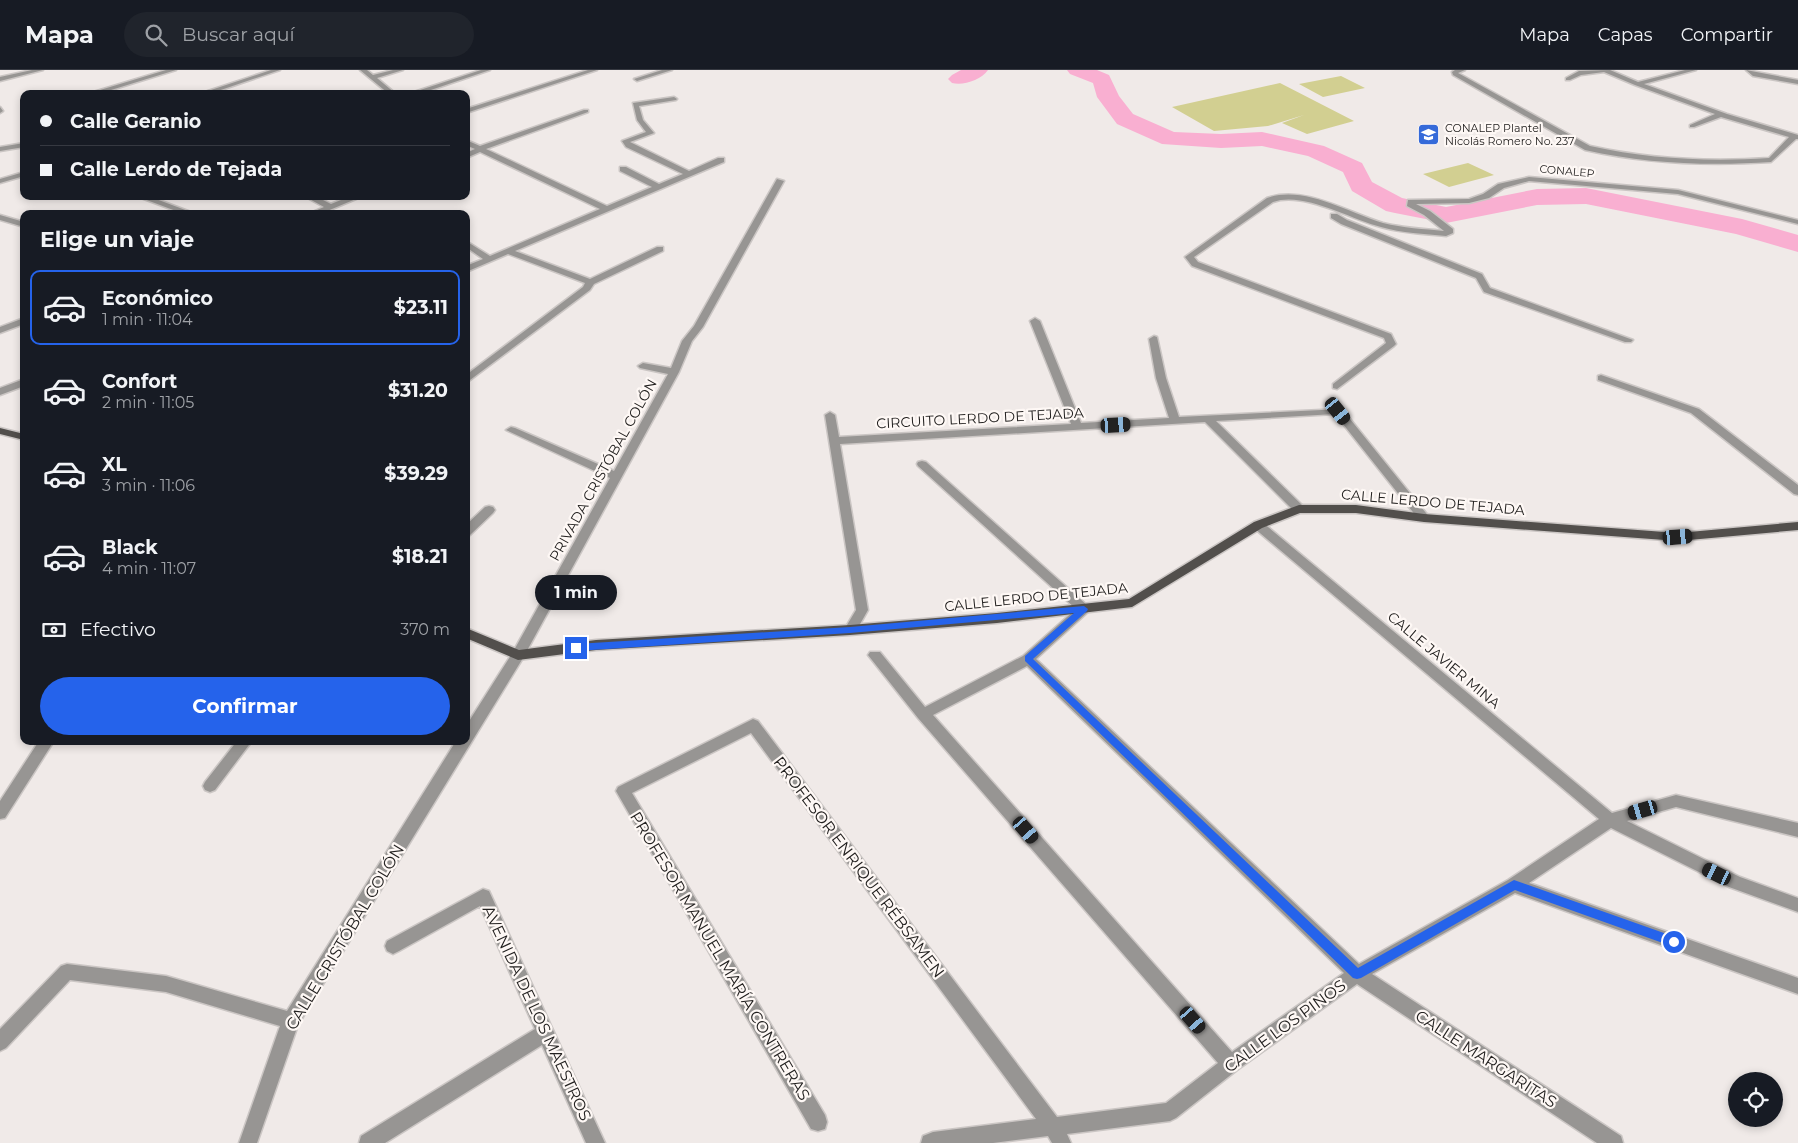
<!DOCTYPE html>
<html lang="es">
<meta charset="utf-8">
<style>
body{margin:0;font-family:Montserrat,sans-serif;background:#20242c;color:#f1f3f6;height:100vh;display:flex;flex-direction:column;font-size:19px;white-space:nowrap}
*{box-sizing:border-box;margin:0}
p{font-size:16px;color:#9ea1a6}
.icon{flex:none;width:28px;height:28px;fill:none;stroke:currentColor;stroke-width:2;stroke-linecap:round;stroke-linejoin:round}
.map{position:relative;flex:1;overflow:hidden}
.sheet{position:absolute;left:20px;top:140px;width:450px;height:535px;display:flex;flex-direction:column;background:#171b24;border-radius:10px;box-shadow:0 2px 8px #0003}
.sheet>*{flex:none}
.guide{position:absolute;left:20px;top:20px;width:450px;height:110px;border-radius:10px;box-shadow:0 2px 8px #0003;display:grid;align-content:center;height:110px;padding:0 20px;background:#171b24}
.controls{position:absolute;left:1728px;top:1002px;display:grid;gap:10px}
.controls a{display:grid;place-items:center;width:55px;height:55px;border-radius:50%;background:#171b24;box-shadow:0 2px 8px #0003;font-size:25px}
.end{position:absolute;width:22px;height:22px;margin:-11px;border:6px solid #2563eb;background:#fff;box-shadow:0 0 0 2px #fff}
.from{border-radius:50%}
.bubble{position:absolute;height:35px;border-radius:18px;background:#171b24;box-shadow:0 2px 8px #0003;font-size:16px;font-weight:700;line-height:35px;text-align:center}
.car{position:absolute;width:15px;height:30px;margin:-15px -8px;border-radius:6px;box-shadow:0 0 4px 1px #0007;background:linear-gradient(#222 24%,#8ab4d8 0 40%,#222 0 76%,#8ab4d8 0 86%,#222 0)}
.guide b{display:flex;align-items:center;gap:18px;height:48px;font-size:19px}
.guide b+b{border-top:1px solid #363941}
.guide i{width:12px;height:12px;background:#f1f3f6}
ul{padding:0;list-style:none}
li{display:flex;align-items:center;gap:15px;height:75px;margin:0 10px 8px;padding:0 10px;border:2px solid transparent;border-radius:10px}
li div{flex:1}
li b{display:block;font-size:19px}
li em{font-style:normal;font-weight:700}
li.on{border-color:#2563eb}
li>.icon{width:45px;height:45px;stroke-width:1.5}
h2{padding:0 20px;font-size:22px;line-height:60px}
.pay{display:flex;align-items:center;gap:12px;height:55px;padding:0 20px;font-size:19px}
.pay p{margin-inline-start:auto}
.cta{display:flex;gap:10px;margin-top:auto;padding:10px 20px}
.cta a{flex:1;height:58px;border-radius:30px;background:#2563eb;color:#fff;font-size:20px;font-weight:700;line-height:58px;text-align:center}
header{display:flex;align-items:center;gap:30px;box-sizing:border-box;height:70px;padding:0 25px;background:#171b24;border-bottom:1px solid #363941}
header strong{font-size:24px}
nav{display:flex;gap:28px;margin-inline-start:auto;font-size:18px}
.search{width:350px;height:45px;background:#20242c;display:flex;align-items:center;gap:12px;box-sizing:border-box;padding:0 18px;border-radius:28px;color:#9ea1a6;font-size:19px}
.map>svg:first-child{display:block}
.green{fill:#d2cf91}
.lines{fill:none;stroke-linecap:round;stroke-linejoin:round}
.river{fill:#f9afd1;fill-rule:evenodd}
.minor-casing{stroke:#cbc6c4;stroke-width:3}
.major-casing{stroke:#cbc6c4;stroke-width:3}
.minor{fill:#979593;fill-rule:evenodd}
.major{fill:#524f4c;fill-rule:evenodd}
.route{fill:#2563eb}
.labels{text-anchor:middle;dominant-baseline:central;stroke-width:4.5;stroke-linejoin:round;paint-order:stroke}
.far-poi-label{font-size:11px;fill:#232120;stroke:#fef8f5;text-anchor:start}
.far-street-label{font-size:11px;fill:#232120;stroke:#fef8f5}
.street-label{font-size:14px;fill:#232120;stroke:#fef8f5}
.near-street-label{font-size:16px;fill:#232120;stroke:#fef8f5}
</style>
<header>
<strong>Mapa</strong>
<div class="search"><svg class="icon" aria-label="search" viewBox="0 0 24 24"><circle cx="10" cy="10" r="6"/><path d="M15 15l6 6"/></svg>Buscar aquí</div>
<nav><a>Mapa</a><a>Capas</a><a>Compartir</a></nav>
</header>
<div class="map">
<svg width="1798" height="1073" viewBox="0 0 1798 1073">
<rect width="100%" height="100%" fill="#f0eae8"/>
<!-- green -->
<path class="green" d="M 1341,6 L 1365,18 L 1323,27 L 1299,14 Z
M 1280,13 L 1354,51 L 1307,64 L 1282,53 L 1304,45 L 1268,56 L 1214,61 L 1172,37 Z
M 1468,93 L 1494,105 L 1449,117 L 1423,104 Z"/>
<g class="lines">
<!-- river -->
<path class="river" d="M 961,0 L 988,0 C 981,10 963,16 952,13 L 948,9 L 952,5 Z
M 1067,0 L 1097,0 L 1109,5 L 1119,26 L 1133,44 L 1174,62 L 1221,64 L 1262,62 L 1324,76 L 1362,93 L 1372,112 L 1402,128 L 1446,137 L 1537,119 L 1586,118 L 1742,149 L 1798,165 L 1798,182 L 1736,164 L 1586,134 L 1537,135 L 1446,153 L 1395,143 L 1386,141 L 1352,121 L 1343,102 L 1308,86 L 1262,76 L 1221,78 L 1162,74 L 1117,54 L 1097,27 L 1093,13 L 1070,4 Z"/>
<defs>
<path id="minor" d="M 32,0 L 43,0 L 0,11 L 0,7 Z
M 166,0 L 176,0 L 98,24 L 87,24 Z
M 271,0 L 280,0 L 209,24 L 199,24 Z
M 360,0 L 367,0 L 373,5 L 393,0 L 403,0 L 377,8 L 396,24 L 389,24 Z
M 481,0 L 490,0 L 419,24 L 408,24 Z
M 588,0 L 597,0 L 466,43 L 466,39 Z
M 662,0 L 672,0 L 637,11 L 634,9 Z
M 1455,0 L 1465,0 L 1458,3 L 1590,76 C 1649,89 1709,92 1769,88 L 1789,67 L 1721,47 L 1694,57 L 1690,57 L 1690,55 L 1715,44 L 1635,15 L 1604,2 L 1581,5 L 1570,10 L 1566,10 L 1566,8 L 1579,1 L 1610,0 L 1638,12 L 1685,0 L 1696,0 L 1644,14 L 1727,44 L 1798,65 L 1798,69 L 1796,69 L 1771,92 C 1709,96 1647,94 1585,80 L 1453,5 L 1452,2 Z
M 1746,0 L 1798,10 L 1798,14 L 1753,6 Z
M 674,27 L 677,29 L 676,30 L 639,36 L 643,50 L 654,63 L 630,72 L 632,73 L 689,101 L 718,88 L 724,88 L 724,92 L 515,181 L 590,209 L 657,177 L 663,177 L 663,181 L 594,214 L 590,220 L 466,313 L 466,305 L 583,217 L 585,213 L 508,184 L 466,202 L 466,196 L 483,189 L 466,177 L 466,171 L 490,186 L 600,139 L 480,82 L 466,88 L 466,83 L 475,79 L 466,75 L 466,70 L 480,76 L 584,40 L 588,40 L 588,42 L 486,79 L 607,136 L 652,117 L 620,101 L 620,97 L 626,97 L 659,114 L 683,104 L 626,77 L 622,71 L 646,62 L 637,50 L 633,33 Z
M 0,37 L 3,41 L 0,43 Z
M 24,73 L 24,77 L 0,81 L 0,77 Z
M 24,102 L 24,106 L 0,113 L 0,109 Z
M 1529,107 L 1678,120 L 1798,150 L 1798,154 L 1678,124 L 1529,111 L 1504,118 L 1489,128 L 1469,133 L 1416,134 L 1430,141 L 1453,159 L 1453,163 L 1446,166 C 1424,164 1402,163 1381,157 C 1350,149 1303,121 1273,132 L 1194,187 L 1198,192 L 1391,264 L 1396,274 L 1394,276 L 1337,319 L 1333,318 L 1333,314 L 1386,273 L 1384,268 L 1192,196 L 1185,187 L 1267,128 C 1304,115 1347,142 1383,153 C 1403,158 1424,159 1444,161 L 1424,145 L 1407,136 L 1408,130 L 1469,129 L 1483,124 L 1498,114 Z
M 777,109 L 784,111 L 703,257 L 692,271 L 679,302 L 523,588 L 298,955 L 257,1073 L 239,1073 L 280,956 L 166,922 L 70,910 L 6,978 L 0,981 L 0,959 L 61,896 L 67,894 L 166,906 L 287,941 L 456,671 L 466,671 L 466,656 L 513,582 L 610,408 L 506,360 L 511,357 L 515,358 L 614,401 L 668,304 L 640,298 L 638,296 L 643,293 L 671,298 L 682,271 L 694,256 Z
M 136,126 L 148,126 L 196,144 L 184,144 Z
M 304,126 L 315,126 L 331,134 L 351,126 L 363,126 L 320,144 L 308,144 L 324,137 Z
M 1331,144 L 1337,144 L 1347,150 L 1482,204 L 1490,218 L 1633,270 L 1631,272 L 1625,272 L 1484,222 L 1476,208 L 1341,154 L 1331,148 Z
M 0,145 L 24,152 L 24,157 L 0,150 Z
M 24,248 L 24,254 L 0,263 L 0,257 Z
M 1035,248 L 1040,251 L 1081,353 L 1169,348 L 1156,308 L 1149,269 L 1154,266 L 1157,267 L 1166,308 L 1179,347 L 1342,339 L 1430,448 L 1428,451 L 1420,451 L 1335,344 L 1216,351 L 1303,436 L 1305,439 L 1299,443 L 1295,442 L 1205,352 L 840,374 L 868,540 L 855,563 L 845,563 L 844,560 L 856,540 L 825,345 L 830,342 L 835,345 L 839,367 L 1071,354 L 1030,251 Z
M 1601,305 L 1699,339 L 1798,415 L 1798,425 L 1794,424 L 1691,343 L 1598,310 L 1598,306 Z
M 24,309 L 24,316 L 0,325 L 0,318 Z
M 922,391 L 926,392 L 1088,536 L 1090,539 L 1088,542 L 1036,589 L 1359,894 L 1508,810 L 1599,749 L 1254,458 L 1252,455 L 1258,451 L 1262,452 L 1612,743 L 1676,725 L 1798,753 L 1798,767 L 1676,737 L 1627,751 L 1740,807 L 1798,828 L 1798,842 L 1729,817 L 1611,758 L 1529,813 L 1798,908 L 1798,924 L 1515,823 L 1372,904 L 1621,1066 L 1623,1073 L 1597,1073 L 1357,914 L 1237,1000 L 1176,1048 L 1170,1051 L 1067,1064 L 1071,1073 L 1052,1073 L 1048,1066 L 993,1073 L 921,1073 L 923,1066 L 933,1062 L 1036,1049 L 751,663 L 632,723 L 825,1045 L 827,1052 L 825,1059 L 818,1061 L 811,1059 L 616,721 L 618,717 L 753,649 L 758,651 L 1057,1047 L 1166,1033 L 1218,993 L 918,648 L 868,585 L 870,582 L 880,582 L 925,637 L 1023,586 L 1076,539 L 918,396 L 917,394 L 918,392 ZM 1027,596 L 1344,903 L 1232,982 L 933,645 Z
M 489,436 L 493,437 L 495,440 L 493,443 L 470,465 L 466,466 L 466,455 L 485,437 Z
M 39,671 L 54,671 L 5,748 L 0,749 L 0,731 Z
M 237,671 L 252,671 L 215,720 L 210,722 L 205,720 L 203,716 L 205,712 Z
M 483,819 L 489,821 L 605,1073 L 586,1073 L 542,975 L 385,1073 L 359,1073 L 361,1066 L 535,959 L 480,836 L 399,881 L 393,884 L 387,881 L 385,876 L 387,871 Z"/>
<path id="major" d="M 0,358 L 24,364 L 24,370 L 0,364 Z
M 1299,435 L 1356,435 L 1424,444 L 1678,463 L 1798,452 L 1798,460 L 1678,471 L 1424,452 L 1356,443 L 1300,443 L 1262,458 L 1132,537 L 997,553 L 850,565 L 596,580 L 518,590 L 466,568 L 466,558 L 519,580 L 596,570 L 850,555 L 997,543 L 1129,529 L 1254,452 Z"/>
</defs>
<!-- minor casing -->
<use href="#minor" class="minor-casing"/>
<!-- major casing -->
<use href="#major" class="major-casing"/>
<!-- minor -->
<use href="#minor" class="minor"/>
<!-- major -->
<use href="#major" class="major"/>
</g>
<!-- route -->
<path class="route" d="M 1084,536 L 1088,539 L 1087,541 L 1033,589 L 1358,898 L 1514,810 L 1678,868 L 1679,872 L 1678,875 L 1674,877 L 1515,820 L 1361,908 L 1357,909 L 1353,908 L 1025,591 L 1025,586 L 1074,543 L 850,563 L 576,581 L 572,578 L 576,574 L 850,557 Z"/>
<!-- icons -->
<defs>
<symbol id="school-square" viewBox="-11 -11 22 22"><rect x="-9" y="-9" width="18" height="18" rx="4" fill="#356ad9" stroke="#fef8f5"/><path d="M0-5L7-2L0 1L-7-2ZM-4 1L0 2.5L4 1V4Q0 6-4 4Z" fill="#fff"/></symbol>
</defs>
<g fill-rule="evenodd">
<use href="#school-square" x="1416" y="52" width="25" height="25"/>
</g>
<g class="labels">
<!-- far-poi labels -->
<g class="far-poi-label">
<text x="1445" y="58">CONALEP Plantel<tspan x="1445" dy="13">Nicolás Romero No. 237</tspan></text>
</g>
<!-- far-street labels -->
<g class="far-street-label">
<text transform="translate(1567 101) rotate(5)">CONALEP</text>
</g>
<!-- street labels -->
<g class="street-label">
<text transform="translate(980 348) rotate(-3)">CIRCUITO LERDO DE TEJADA</text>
<text transform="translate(603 400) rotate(-61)">PRIVADA CRISTÓBAL COLÓN</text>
<text transform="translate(1433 432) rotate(5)">CALLE LERDO DE TEJADA</text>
<text transform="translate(1036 527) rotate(-6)">CALLE LERDO DE TEJADA</text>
<text transform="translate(1444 590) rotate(40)">CALLE JAVIER MINA</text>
</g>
<!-- near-street labels -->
<g class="near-street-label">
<text transform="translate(859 797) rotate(53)">PROFESOR ENRIQUE RÉBSAMEN</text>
<text transform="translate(345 867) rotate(-59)">CALLE CRISTÓBAL COLÓN</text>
<text transform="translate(720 886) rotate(59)">PROFESOR MANUEL MARÍA CONTRERAS</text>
<text transform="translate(537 943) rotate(65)">AVENIDA DE LOS MAESTROS</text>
<text transform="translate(1285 956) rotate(-36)">CALLE LOS PINOS</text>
<text transform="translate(1486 989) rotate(33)">CALLE MARGARITAS</text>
</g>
</g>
</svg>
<div class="controls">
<a><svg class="icon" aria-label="locate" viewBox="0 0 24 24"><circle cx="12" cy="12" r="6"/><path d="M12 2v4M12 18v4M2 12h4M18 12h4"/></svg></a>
</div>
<i class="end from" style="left:1674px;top:872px"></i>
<i class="end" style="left:576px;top:578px"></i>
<div class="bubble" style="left:535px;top:505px;width:82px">1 min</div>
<i class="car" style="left:1338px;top:341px;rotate:141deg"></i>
<i class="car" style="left:1116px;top:355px;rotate:87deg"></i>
<i class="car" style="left:1678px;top:467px;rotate:85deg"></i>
<i class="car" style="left:1643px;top:740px;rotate:254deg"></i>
<i class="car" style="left:1026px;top:760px;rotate:139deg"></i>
<i class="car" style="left:1717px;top:804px;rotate:296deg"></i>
<i class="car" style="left:1193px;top:950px;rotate:139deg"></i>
<div class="guide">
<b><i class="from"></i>Calle Geranio</b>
<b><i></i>Calle Lerdo de Tejada</b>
</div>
<section class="sheet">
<h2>Elige un viaje</h2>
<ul>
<li class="on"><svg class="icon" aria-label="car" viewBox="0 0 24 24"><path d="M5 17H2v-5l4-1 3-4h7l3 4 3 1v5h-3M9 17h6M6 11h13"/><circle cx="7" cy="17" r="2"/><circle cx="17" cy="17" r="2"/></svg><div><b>Económico</b><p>1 min · 11:04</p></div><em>$23.11</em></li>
<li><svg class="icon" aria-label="car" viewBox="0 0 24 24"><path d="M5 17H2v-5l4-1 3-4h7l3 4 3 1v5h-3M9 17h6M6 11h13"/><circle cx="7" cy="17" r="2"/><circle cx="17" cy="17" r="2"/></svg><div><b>Confort</b><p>2 min · 11:05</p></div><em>$31.20</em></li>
<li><svg class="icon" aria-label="car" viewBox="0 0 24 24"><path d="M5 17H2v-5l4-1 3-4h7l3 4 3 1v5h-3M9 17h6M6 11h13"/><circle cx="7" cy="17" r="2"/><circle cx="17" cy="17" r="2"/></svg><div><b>XL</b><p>3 min · 11:06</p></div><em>$39.29</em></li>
<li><svg class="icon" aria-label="car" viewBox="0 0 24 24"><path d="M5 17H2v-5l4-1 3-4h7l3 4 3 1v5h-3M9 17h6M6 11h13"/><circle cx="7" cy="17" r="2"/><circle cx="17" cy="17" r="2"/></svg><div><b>Black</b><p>4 min · 11:07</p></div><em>$18.21</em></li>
</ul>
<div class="pay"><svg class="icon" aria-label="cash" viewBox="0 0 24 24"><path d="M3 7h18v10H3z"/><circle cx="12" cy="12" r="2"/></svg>Efectivo<p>370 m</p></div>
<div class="cta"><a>Confirmar</a></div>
</section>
</div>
